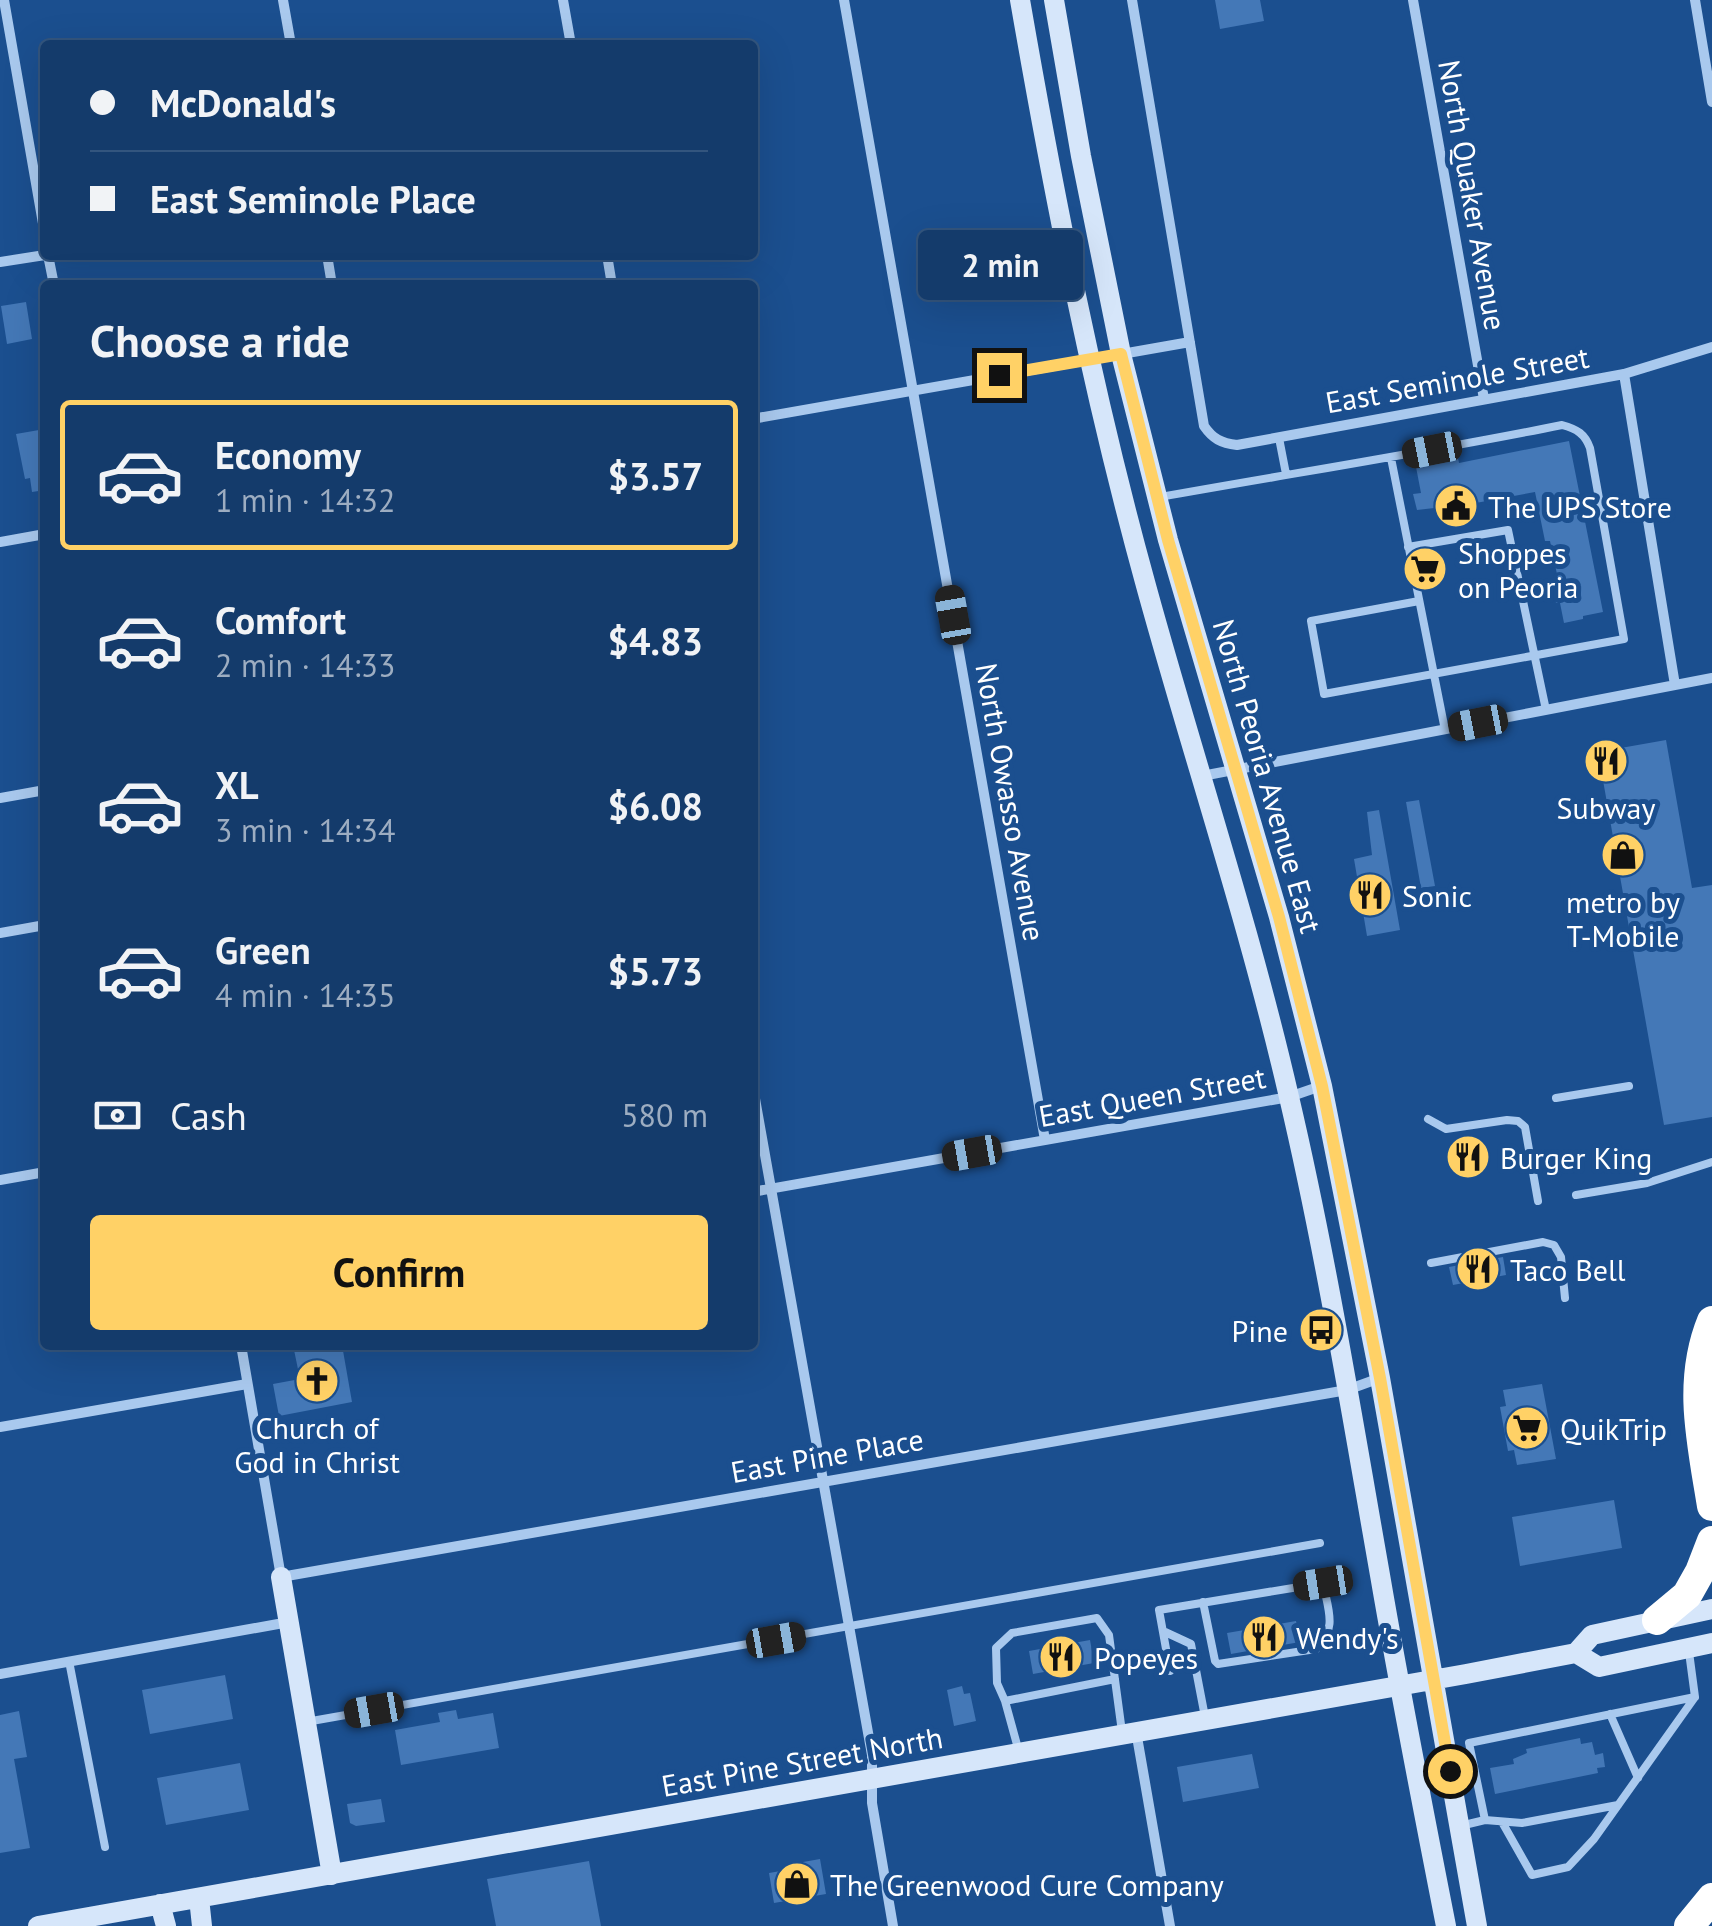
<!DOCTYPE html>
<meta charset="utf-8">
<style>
body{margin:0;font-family:"PT Sans",sans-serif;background:#1d4271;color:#f1f3f6;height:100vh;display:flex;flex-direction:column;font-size:38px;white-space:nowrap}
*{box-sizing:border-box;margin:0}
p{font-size:32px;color:#9dadc1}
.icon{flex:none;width:55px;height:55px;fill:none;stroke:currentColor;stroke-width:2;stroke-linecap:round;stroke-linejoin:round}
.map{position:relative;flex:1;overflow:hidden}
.panel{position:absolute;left:40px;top:280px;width:718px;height:1070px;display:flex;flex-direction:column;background:#143b6b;border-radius:10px;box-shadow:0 10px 40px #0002,0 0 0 2px #33557e}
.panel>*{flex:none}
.top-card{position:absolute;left:40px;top:40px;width:718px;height:220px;border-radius:10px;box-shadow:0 10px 40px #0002,0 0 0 2px #33557e;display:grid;align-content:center;height:220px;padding:0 50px;background:#143b6b}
.end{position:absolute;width:45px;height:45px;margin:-22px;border:12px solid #ffd166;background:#111;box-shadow:0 0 0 5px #111}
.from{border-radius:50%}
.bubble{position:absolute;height:70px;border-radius:10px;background:#143b6b;box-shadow:0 10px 40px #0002,0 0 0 2px #33557e;font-size:32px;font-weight:800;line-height:70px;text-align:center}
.car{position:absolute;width:30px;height:60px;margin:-30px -15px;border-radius:12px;box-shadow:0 0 8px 2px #0007;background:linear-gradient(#222 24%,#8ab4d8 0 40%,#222 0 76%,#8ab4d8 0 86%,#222 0)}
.top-card b{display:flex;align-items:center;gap:35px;height:95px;font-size:38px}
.top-card b+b{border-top:2px solid #33557e}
.top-card i{width:25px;height:25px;background:#f1f3f6}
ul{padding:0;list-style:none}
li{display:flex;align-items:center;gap:30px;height:150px;margin:0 20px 15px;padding:0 30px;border:5px solid transparent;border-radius:10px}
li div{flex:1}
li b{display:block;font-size:38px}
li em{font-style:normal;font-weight:800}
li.active{border-color:#ffd166}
li>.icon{width:90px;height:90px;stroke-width:1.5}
h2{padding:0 50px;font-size:45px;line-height:120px}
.pay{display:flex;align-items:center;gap:25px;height:110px;padding:0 50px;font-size:38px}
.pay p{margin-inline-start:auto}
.primary-button{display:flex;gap:20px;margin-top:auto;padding:20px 50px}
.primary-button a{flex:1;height:115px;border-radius:10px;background:#ffd166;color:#111;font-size:40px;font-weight:800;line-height:115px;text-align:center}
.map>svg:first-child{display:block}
.building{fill:#4478b7}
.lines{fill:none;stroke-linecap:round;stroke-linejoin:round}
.lane{stroke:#a9c9ee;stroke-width:8}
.street{stroke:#a9c9ee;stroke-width:10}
.secondary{stroke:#d6e6fa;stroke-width:20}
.highway{stroke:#fff;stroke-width:30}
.route{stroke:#ffd166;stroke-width:12}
.labels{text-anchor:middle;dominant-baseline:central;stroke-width:10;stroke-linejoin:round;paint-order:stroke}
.street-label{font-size:30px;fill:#fff;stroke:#1b4f8f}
.poi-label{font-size:30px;fill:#fff;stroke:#1b4f8f;text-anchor:start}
</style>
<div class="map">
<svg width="1712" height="1926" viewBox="0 0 1712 1926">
<rect width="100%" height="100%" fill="#1b4f8f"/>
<!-- building -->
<path class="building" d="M 1215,0 L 1260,0 L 1264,21 L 1220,29 Z
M 26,302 L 32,339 L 7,344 L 1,306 Z
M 39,430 L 45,460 L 45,490 L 32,492 L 30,478 L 25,479 L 16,434 Z
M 1569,441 L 1603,612 L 1583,616 L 1583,619 L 1564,623 L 1560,603 L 1556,603 L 1552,580 L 1558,579 L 1550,541 L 1545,541 L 1535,492 L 1443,509 L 1443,507 L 1417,510 L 1413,494 L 1421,493 L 1416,467 L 1458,458 L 1459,463 Z
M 1666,740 L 1692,888 L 1712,885 L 1712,1117 L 1664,1125 L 1598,752 Z
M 1419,800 L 1435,886 L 1421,888 L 1406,802 Z
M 1379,810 L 1400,930 L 1367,936 L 1354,859 L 1372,855 L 1367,812 Z
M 1503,1257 L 1506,1275 L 1453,1285 L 1449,1267 Z
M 293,1345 L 342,1345 L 352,1402 L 279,1416 L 273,1384 L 300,1379 Z
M 1542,1384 L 1556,1459 L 1517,1465 L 1514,1450 L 1508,1451 L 1500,1407 L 1506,1406 L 1503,1390 Z
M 1614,1500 L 1622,1548 L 1520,1566 L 1512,1517 Z
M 1296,1621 L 1300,1642 L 1231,1654 L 1227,1633 Z
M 1090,1640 L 1094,1663 L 1033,1674 L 1029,1651 Z
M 225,1675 L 233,1719 L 150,1734 L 142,1690 Z
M 962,1686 L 964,1694 L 970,1693 L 976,1721 L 954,1726 L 947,1690 Z
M 456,1710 L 458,1719 L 493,1713 L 499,1748 L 401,1765 L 395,1730 L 440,1722 L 438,1713 Z
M 19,1711 L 27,1757 L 14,1759 L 30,1848 L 0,1853 L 0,1715 Z
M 1580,1738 L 1581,1744 L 1592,1742 L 1595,1755 L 1603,1753 L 1605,1767 L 1597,1768 L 1598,1773 L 1495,1794 L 1490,1768 L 1514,1764 L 1513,1759 L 1527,1753 L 1526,1749 Z
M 1252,1754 L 1259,1788 L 1183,1802 L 1177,1767 Z
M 240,1763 L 249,1810 L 166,1825 L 157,1778 Z
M 381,1799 L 385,1822 L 356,1826 L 350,1823 L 347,1804 Z
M 820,1859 L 826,1894 L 774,1903 L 769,1873 L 804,1867 L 803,1862 Z
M 589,1861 L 601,1926 L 496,1926 L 487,1879 Z"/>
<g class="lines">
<!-- lane -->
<path class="lane" d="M 1279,438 L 1286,474
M 1391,458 L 1445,730
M 1160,497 C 1294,473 1429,452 1562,425 C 1577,429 1585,434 1590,448 L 1624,639 L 1324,694 L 1311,621 L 1419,601
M 1408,547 L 1508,530 L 1546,710
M 1556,1098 L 1629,1086
M 1428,1119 L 1446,1129 L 1507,1120 L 1518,1121 L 1525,1127 L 1538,1201
M 1576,1195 L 1647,1183 L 1712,1162
M 1431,1263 L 1543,1242 L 1554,1245 L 1561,1257 L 1565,1298
M 1163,1631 L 1191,1644 L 1205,1717
M 69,1661 L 105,1847
M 1170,1671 L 1159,1610 L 1323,1583 C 1328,1610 1338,1628 1316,1649 L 1218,1664 L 1215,1661 L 1203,1602
M 1005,1701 L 1115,1679
M 1610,1714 L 1638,1778
M 306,1722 L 1320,1543
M 1019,1752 L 1005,1701 L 997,1683 L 996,1648 L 1012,1633 L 1097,1618 L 1109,1635 L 1122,1732
M 1485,1820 L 1469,1743 L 1695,1697
M 1502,1822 L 1532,1875 L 1568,1867 L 1594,1839 L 1695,1697 L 1689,1652
M 1460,1826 L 1485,1820 L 1522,1823 L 1618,1805"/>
<!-- street -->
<path class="street" d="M 4,0 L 45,235
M 283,0 L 291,45
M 563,0 L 571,45
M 844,0 L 1045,1140
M 1132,0 L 1204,426 C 1213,439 1221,443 1237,445 L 1624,374 L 1712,347
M 1413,0 L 1484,399
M 1695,0 L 1712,102
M 48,255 L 54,285
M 327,255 L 332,285
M 607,255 L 612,285
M 0,262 L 45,255
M 1624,374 L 1675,685
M 752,419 L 1190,342
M 0,542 L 45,534
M 1202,776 L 1712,678
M 0,798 L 45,790
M 0,933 L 45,925
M 752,1082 L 872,1755 L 872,1803 L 893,1926
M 0,1180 L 45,1172
M 752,1192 L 1289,1097 L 1321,1086
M 241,1345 L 281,1577 L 1347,1390 L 1380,1378
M 0,1427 L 247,1384
M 0,1674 L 289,1622
M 1136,1731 L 1170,1926"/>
<!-- secondary -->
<path class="secondary" d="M 1020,0 C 1054,196 1092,390 1145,582 C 1192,754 1249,923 1289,1097 C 1326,1255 1352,1416 1380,1575 C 1400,1692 1423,1809 1446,1926
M 1054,0 L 1081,156 L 1121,354 L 1168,540 L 1279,917 L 1322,1086 L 1380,1378 L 1477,1926
M 281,1577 L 332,1875
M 1576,1653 L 1599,1667 L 1712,1643
M 199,1898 L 202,1926
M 160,1904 L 166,1926
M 38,1926 L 1466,1674 L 1576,1653 L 1592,1635 L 1712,1609"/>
<!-- highway -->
<path class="highway" d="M 1712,1321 C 1687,1382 1702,1443 1712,1506
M 1657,1620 L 1687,1595 L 1700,1572 L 1712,1541
M 1689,1926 L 1712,1898"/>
</g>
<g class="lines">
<!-- route -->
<path class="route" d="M 999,375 L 1121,354 L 1168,540 L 1279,917 L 1322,1086 L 1380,1378 L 1450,1771"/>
</g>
<!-- icons -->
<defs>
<symbol id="civic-disc" viewBox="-11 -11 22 22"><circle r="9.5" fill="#ffd166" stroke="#1b4f8f"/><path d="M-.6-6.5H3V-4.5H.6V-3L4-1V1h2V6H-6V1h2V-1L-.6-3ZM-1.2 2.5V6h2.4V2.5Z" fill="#111"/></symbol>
<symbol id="supermarket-disc" viewBox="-11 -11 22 22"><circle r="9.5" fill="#ffd166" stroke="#1b4f8f"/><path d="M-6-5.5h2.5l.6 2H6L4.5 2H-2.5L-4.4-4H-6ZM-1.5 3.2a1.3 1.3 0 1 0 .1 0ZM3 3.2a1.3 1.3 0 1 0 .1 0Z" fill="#111"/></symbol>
<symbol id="restaurant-disc" viewBox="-11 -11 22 22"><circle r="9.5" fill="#ffd166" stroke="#1b4f8f"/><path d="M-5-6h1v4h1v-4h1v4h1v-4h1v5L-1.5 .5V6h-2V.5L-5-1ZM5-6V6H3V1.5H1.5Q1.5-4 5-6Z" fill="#111"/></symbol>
<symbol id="shop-disc" viewBox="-11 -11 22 22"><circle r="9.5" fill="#ffd166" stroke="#1b4f8f"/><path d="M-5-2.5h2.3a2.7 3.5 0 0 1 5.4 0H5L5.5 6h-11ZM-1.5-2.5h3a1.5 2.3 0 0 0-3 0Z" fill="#111"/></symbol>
<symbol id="bus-disc" viewBox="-11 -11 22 22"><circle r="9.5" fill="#ffd166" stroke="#1b4f8f"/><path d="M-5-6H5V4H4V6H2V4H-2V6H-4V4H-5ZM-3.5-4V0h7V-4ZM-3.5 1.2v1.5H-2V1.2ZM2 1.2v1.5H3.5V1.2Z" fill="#111"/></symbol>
<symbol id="church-disc" viewBox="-11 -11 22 22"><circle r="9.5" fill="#ffd166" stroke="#1b4f8f"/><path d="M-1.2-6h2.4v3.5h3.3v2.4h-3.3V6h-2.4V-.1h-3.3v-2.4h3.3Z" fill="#111"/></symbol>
</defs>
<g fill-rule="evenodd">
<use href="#civic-disc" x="1431" y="481" width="50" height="50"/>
<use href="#supermarket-disc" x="1400" y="544" width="50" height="50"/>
<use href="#restaurant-disc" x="1581" y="736" width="50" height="50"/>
<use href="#shop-disc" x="1598" y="830" width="50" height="50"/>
<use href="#restaurant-disc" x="1345" y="870" width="50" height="50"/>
<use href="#restaurant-disc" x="1443" y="1132" width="50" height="50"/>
<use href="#restaurant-disc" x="1453" y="1244" width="50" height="50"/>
<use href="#bus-disc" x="1296" y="1305" width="50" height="50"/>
<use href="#church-disc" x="292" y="1356" width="50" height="50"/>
<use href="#supermarket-disc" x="1502" y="1403" width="50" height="50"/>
<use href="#restaurant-disc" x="1239" y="1612" width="50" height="50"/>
<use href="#restaurant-disc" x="1036" y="1632" width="50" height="50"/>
<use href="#shop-disc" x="772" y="1859" width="50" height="50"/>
</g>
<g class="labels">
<!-- street labels -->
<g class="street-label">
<text transform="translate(1473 195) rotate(80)">North Quaker Avenue</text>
<text transform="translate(1457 379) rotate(-10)">East Seminole Street</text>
<text transform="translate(1268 776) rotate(74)">North Peoria Avenue East</text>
<text transform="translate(1011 802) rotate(80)">North Owasso Avenue</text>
<text transform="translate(1152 1096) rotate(-10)">East Queen Street</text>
<text transform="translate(827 1455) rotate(-10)">East Pine Place</text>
<text transform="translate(802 1761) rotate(-10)">East Pine Street North</text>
</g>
<!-- poi labels -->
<g class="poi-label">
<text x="1488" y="506">The UPS Store</text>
<text x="1458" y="552">Shoppes<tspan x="1458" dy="34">on Peoria</tspan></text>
<text x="1606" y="807" text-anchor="middle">Subway</text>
<text x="1402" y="895">Sonic</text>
<text x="1623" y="901" text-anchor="middle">metro by<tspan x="1623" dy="34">T-Mobile</tspan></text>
<text x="1500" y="1157">Burger King</text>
<text x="1510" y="1269">Taco Bell</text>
<text x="1288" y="1330" text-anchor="end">Pine</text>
<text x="317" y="1427" text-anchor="middle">Church of<tspan x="317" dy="34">God in Christ</tspan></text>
<text x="1560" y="1428">QuikTrip</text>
<text x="1296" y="1637">Wendy's</text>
<text x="1094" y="1657">Popeyes</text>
<text x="830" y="1884">The Greenwood Cure Company</text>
</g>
</g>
</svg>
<i class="end from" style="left:1450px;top:1771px"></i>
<i class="end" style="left:999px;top:375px"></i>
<div class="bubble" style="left:918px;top:230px;width:165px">2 min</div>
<i class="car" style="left:1432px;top:450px;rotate:259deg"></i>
<i class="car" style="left:953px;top:615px;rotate:350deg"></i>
<i class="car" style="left:1478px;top:723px;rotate:259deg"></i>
<i class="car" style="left:972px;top:1153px;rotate:260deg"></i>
<i class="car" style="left:1323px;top:1583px;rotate:261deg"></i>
<i class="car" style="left:776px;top:1640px;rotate:80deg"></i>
<i class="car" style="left:374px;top:1710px;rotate:260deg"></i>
<div class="top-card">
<b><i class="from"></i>McDonald's</b>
<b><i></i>East Seminole Place</b>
</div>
<section class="panel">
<h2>Choose a ride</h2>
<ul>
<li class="active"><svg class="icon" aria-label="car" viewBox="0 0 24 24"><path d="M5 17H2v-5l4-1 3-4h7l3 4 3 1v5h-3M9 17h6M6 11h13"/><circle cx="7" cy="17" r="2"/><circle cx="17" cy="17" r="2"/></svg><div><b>Economy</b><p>1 min · 14:32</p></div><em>$3.57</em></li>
<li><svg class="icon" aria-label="car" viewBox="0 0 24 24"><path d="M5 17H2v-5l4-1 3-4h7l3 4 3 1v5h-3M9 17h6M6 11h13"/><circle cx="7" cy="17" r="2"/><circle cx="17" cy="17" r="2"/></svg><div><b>Comfort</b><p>2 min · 14:33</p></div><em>$4.83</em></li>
<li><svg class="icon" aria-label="car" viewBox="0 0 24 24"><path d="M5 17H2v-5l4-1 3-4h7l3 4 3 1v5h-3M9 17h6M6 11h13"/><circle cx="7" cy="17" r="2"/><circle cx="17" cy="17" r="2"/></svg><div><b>XL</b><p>3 min · 14:34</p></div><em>$6.08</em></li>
<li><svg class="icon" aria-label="car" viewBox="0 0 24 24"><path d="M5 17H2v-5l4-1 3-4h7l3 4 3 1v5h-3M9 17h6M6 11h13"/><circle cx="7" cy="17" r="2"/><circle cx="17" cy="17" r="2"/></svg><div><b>Green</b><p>4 min · 14:35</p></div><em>$5.73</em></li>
</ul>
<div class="pay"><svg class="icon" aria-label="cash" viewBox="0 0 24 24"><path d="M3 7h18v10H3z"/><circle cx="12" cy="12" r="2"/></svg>Cash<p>580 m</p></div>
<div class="primary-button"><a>Confirm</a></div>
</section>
</div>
